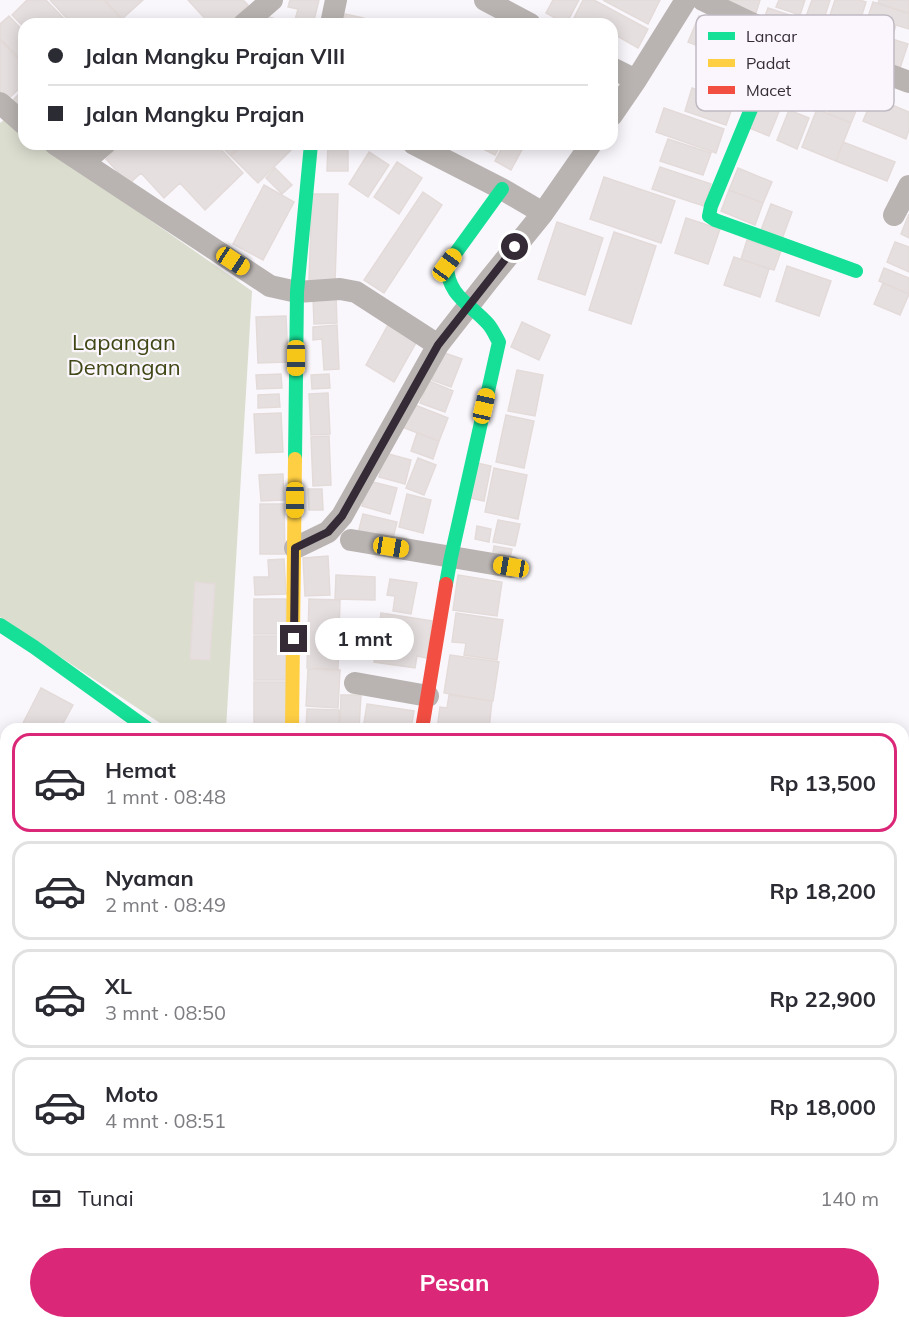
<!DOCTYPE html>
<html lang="id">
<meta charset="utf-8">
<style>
body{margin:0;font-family:Mulish,sans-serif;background:#f2f2f3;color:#2b2b33;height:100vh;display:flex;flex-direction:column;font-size:22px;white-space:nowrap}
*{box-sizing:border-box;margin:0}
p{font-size:20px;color:#7c7c81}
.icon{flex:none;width:33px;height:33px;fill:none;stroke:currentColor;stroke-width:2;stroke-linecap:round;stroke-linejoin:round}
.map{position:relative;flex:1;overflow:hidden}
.drawer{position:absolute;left:0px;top:723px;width:909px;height:606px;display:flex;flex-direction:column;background:#fff;border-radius:18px 18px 0 0;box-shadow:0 3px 15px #0003}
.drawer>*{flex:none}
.banner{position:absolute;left:18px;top:18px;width:600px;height:132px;border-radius:18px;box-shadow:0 3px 15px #0003;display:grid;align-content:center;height:132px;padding:0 30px;background:#fff}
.end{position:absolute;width:27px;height:27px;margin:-14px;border:8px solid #342b37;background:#fff;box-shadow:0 0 0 3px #fff}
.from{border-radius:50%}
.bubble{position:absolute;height:42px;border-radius:21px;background:#fff;box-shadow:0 3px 15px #0003;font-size:20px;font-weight:700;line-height:42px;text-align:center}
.car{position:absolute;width:18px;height:36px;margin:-18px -9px;border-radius:8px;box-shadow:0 0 4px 2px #0007;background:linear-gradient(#f5c518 24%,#345 0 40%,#f5c518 0 76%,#345 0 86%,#f5c518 0)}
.banner b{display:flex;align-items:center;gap:21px;height:57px;font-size:22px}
.banner b+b{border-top:2px solid #e1e1e2}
.banner i{width:15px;height:15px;background:#2b2b33}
ul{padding:10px 0 0;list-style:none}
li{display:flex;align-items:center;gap:18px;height:99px;margin:0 12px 9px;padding:0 18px;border:3px solid #e1e1e2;border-radius:18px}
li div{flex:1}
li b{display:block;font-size:22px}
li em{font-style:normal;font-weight:700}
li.selected{border-color:#db2777}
li>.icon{width:54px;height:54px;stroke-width:1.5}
.pay{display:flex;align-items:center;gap:15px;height:66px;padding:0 30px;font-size:22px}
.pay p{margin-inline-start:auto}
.button{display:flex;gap:12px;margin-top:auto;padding:12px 30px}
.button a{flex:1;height:69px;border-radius:36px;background:#db2777;color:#fff;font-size:24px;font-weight:700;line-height:69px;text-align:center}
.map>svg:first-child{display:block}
.green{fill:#dbdecf}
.building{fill:#e6dfdf;stroke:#e3dbd9;stroke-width:1.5}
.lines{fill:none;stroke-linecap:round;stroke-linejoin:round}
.street{stroke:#b9b4b2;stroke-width:22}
.fast{stroke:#16e098;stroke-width:14}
.slow{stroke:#ffcf43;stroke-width:14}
.jam{stroke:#f24e42;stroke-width:14}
.route{stroke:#342b37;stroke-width:8}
.labels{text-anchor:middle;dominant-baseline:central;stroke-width:4.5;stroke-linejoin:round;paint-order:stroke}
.park-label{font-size:22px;fill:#3f4714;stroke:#fbf6fd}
.key{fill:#fbf6fd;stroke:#bfb9c2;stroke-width:1.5}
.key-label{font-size:16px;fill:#342b37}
</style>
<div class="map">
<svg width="909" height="1329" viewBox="0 0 909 1329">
<rect width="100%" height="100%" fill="#faf7fc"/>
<!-- green -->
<path class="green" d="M 5,119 L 24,132 L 24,144 L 41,144 L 252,291 L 226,729 L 169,729 L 0,617 L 0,123 Z"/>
<!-- building -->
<path class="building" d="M 27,0 L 46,0 L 69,24 L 24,24 L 24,27 L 12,15 Z
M 50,0 L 103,0 L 124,21 L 121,24 L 72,24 Z
M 105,0 L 143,0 L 122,19 Z
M 188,0 L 243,0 L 248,5 L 228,24 L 210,24 Z
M 290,0 L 319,0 L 313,24 L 263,24 L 265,16 L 294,24 L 298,9 L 288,7 Z
M 553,0 L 579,0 L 566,24 L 546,13 Z
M 583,0 L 594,0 L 648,29 L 638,48 L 612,33 L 612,24 L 571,24 Z
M 603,0 L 660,0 L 648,24 Z
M 717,0 L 760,0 L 756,13 Z
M 779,0 L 805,0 L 800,15 L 776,7 Z
M 812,0 L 830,0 L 822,25 L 805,19 Z
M 835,0 L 860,0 L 866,2 L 857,31 L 828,21 Z
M 879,0 L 909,0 L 909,13 L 878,3 Z
M 873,2 L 909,14 L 909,29 L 896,25 L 892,38 L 864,29 Z
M 768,8 L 793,16 L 787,32 L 762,24 Z
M 345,14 L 364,18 L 363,24 L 343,24 Z
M 9,16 L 24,32 L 24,53 L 19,58 L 0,38 L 0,24 Z
M 699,16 L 711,21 L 701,47 L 688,42 Z
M 864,30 L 908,44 L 900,68 L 856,54 Z
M 0,40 L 24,65 L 24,84 L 6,101 L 0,95 Z
M 845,72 L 868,81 L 851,123 L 828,114 Z
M 692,88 L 734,103 L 726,125 L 685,111 Z
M 24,89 L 24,114 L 12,101 Z
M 873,97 L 909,112 L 909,130 L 906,139 L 863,121 Z
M 759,98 L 781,107 L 769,136 L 747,127 Z
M 664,108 L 724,129 L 716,153 L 656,132 Z
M 817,109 L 851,123 L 836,161 L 802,147 Z
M 789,110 L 809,118 L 797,149 L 777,140 Z
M 668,139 L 711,153 L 703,175 L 660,161 Z
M 843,142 L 895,162 L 887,181 L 836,161 Z
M 122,144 L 216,144 L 243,173 L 205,210 L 180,183 L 164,198 L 141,173 L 129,184 L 106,159 Z
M 219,144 L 241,144 L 230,155 Z
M 243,144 L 297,144 L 258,183 L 231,156 Z
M 328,144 L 348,144 L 348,171 L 327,171 Z
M 483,144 L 501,144 L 495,155 L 481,148 Z
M 504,144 L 525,144 L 511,170 L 495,161 Z
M 369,152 L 389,165 L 368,197 L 349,184 Z
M 397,162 L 422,178 L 399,214 L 374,197 Z
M 660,167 L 711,184 L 704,206 L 652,189 Z
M 275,168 L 292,185 L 282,194 L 266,178 Z
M 738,168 L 772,182 L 763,203 L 729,190 Z
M 604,177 L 675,201 L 661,243 L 590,219 Z
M 264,185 L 294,202 L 263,260 L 233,244 Z
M 729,190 L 763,203 L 755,225 L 721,211 Z
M 423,192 L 442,205 L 384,293 L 364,280 Z
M 312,194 L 338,194 L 335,282 L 309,281 Z
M 771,204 L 792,212 L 782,239 L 761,230 Z
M 909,214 L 909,238 L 901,234 Z
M 686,218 L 720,229 L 708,264 L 675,253 Z
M 557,222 L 603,238 L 585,295 L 538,279 Z
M 614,232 L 656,246 L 631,324 L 589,310 Z
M 747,240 L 781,251 L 774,270 L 741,259 Z
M 895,242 L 909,247 L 909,272 L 887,262 Z
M 734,257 L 769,269 L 760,297 L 724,285 Z
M 787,266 L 831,281 L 819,316 L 776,301 Z
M 884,268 L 909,278 L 909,294 L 879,281 Z
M 883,283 L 909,294 L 900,315 L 874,304 Z
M 336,295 L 337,323 L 314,324 L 313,297 Z
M 286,316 L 288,362 L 258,363 L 256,317 Z
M 522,322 L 550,335 L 539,360 L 511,347 Z
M 337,325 L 339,369 L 324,370 L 322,339 L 313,340 L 313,327 Z
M 388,325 L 417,341 L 394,382 L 366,365 Z
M 442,352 L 462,359 L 451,387 L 432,380 Z
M 517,370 L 543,375 L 535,416 L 508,411 Z
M 281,374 L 282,388 L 257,389 L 256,375 Z
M 329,374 L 330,388 L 312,389 L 311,375 Z
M 429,381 L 453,391 L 445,412 L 420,403 Z
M 328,393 L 330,434 L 311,435 L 309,394 Z
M 279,394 L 280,407 L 258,408 L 258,395 Z
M 410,403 L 448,418 L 439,441 L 402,427 Z
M 281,413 L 283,452 L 256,453 L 254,414 Z
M 506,415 L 534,421 L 524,468 L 496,462 Z
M 417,433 L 439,441 L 433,459 L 411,451 Z
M 329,436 L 331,485 L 313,486 L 311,437 Z
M 385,453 L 411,460 L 405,484 L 379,477 Z
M 418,458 L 436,465 L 424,495 L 406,488 Z
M 477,463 L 491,466 L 484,501 L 470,498 Z
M 494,468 L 527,475 L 518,519 L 485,512 Z
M 283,474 L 284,500 L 261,501 L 259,475 Z
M 369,481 L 397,488 L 390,514 L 362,506 Z
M 308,489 L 322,489 L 323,510 L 309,510 Z
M 407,494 L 431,500 L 423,533 L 399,527 Z
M 260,504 L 284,504 L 285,554 L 260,554 Z
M 363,514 L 397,522 L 392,542 L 358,533 Z
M 498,520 L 520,524 L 515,546 L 493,542 Z
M 477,526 L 491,529 L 489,542 L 475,539 Z
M 494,546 L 512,549 L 509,562 L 492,558 Z
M 328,556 L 330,595 L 305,596 L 303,558 Z
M 284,559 L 286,594 L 255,595 L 254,577 L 269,577 L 268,560 Z
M 336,575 L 375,577 L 375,600 L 335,599 Z
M 458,575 L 502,582 L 497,616 L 453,610 Z
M 390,579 L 417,583 L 411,614 L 393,611 L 395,596 L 387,595 Z
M 195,582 L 215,584 L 210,660 L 190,659 Z
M 254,599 L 286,599 L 286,634 L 254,634 Z
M 309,599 L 340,600 L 338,669 L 307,668 Z
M 381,613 L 432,621 L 427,658 L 417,656 L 415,668 L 374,662 Z
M 456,613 L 503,620 L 497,660 L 464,655 L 466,643 L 452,642 Z
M 346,622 L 377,627 L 372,658 L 341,654 Z
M 254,636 L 286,636 L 286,680 L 254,680 Z
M 450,655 L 499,662 L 493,701 L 444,693 Z
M 308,669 L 340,670 L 338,708 L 306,706 Z
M 254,682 L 286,682 L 286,724 L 254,724 Z
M 41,688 L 73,705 L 60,729 L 20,729 Z
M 341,695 L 361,695 L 359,729 L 340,729 Z
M 449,695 L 492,701 L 489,729 L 437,729 L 440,707 L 447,708 Z
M 367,704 L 414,711 L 411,729 L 363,729 Z
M 307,709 L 339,710 L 339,729 L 306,729 Z
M 284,726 L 284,729 L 252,729 L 252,727 Z
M 0,737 L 6,741 L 6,782 L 0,778 Z
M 6,984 L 6,1041 L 0,1039 L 0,998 Z
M 0,1185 L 6,1186 L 6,1208 L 0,1206 Z
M 0,1318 L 6,1318 L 6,1323 L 13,1323 L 13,1329 L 0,1329 Z
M 294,1323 L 329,1323 L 328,1329 L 293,1329 Z
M 330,1323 L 364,1323 L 363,1329 L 329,1329 Z
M 366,1323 L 391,1323 L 389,1329 L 365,1329 Z
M 393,1323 L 414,1323 L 421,1325 L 420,1329 L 391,1329 Z"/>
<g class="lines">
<!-- street -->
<path class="street" d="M 485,0 L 530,24
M 703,0 L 753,24 L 909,82
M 244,24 L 272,0
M 331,24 L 336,0
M 612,68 L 636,80
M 0,103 L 24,124
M 612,115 L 636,80 L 686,0
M 55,144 L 270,286 L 297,292 L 340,289 L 356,292 L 438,345
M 414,144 L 502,189 L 543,213
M 84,162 L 105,144
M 894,215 L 909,186
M 351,540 L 511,567
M 295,548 L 328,532 L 342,516 L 438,345 L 488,281 L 543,213 L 591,144
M 355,683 L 428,696
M 201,1329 L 202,1323
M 283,1329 L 283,1323"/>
<!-- fast -->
<path class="fast" d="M 782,34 L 711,206 L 709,216 L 715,220 L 856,271
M 295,459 L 297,292 L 311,144
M 446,584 L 451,557 L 499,342 C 496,337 493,330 489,325 C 472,305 447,296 447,265 L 502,189
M 0,625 L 34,647 L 148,729"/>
<!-- slow -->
<path class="slow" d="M 292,729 L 295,459"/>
<!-- jam -->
<path class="jam" d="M 422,729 L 446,584"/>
</g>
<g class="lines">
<!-- route -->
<path class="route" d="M 294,639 L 295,548 L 328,532 L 342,516 L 438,345 L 515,247"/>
</g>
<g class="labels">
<!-- park labels -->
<g class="park-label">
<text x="124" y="342">Lapangan<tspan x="124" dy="25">Demangan</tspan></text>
</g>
</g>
<!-- legend -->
<rect x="696" y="15" width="198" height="96" rx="9" class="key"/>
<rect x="708" y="32" width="27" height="8" fill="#16e098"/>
<rect x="708" y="59" width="27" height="8" fill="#ffcf43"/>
<rect x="708" y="86" width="27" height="8" fill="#f24e42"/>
<g class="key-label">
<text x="746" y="42">Lancar</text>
<text x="746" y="69">Padat</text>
<text x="746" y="96">Macet</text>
</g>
</svg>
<i class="end from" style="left:515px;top:247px"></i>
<i class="end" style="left:294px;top:639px"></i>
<div class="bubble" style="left:315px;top:618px;width:99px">1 mnt</div>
<i class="car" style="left:233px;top:261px;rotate:123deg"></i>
<i class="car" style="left:447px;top:265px;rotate:36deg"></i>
<i class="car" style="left:296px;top:358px;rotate:180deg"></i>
<i class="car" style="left:484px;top:406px;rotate:13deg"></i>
<i class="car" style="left:295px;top:500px;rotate:180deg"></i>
<i class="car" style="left:391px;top:547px;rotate:99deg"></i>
<i class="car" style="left:511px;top:567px;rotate:280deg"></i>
<div class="banner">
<b><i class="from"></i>Jalan Mangku Prajan VIII</b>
<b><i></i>Jalan Mangku Prajan</b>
</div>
<section class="drawer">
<ul>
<li class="selected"><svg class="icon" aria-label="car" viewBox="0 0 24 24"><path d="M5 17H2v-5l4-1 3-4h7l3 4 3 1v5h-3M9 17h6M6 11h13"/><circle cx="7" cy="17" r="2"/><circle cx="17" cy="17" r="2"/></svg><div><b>Hemat</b><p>1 mnt · 08:48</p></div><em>Rp 13,500</em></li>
<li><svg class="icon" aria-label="car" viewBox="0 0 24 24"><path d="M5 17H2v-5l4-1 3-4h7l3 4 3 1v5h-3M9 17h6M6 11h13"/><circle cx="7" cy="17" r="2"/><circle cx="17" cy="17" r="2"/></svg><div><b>Nyaman</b><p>2 mnt · 08:49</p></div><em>Rp 18,200</em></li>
<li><svg class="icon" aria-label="car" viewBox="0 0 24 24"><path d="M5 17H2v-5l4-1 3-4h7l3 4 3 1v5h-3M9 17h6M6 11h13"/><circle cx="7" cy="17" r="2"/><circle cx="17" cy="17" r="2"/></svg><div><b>XL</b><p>3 mnt · 08:50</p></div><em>Rp 22,900</em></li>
<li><svg class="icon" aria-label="car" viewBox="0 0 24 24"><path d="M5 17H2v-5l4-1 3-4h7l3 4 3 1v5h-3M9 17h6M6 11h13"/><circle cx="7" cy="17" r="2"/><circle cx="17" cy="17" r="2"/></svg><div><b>Moto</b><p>4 mnt · 08:51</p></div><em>Rp 18,000</em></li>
</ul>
<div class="pay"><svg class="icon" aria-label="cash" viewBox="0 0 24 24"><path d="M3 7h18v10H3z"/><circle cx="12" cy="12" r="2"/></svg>Tunai<p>140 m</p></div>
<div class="button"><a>Pesan</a></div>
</section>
</div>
